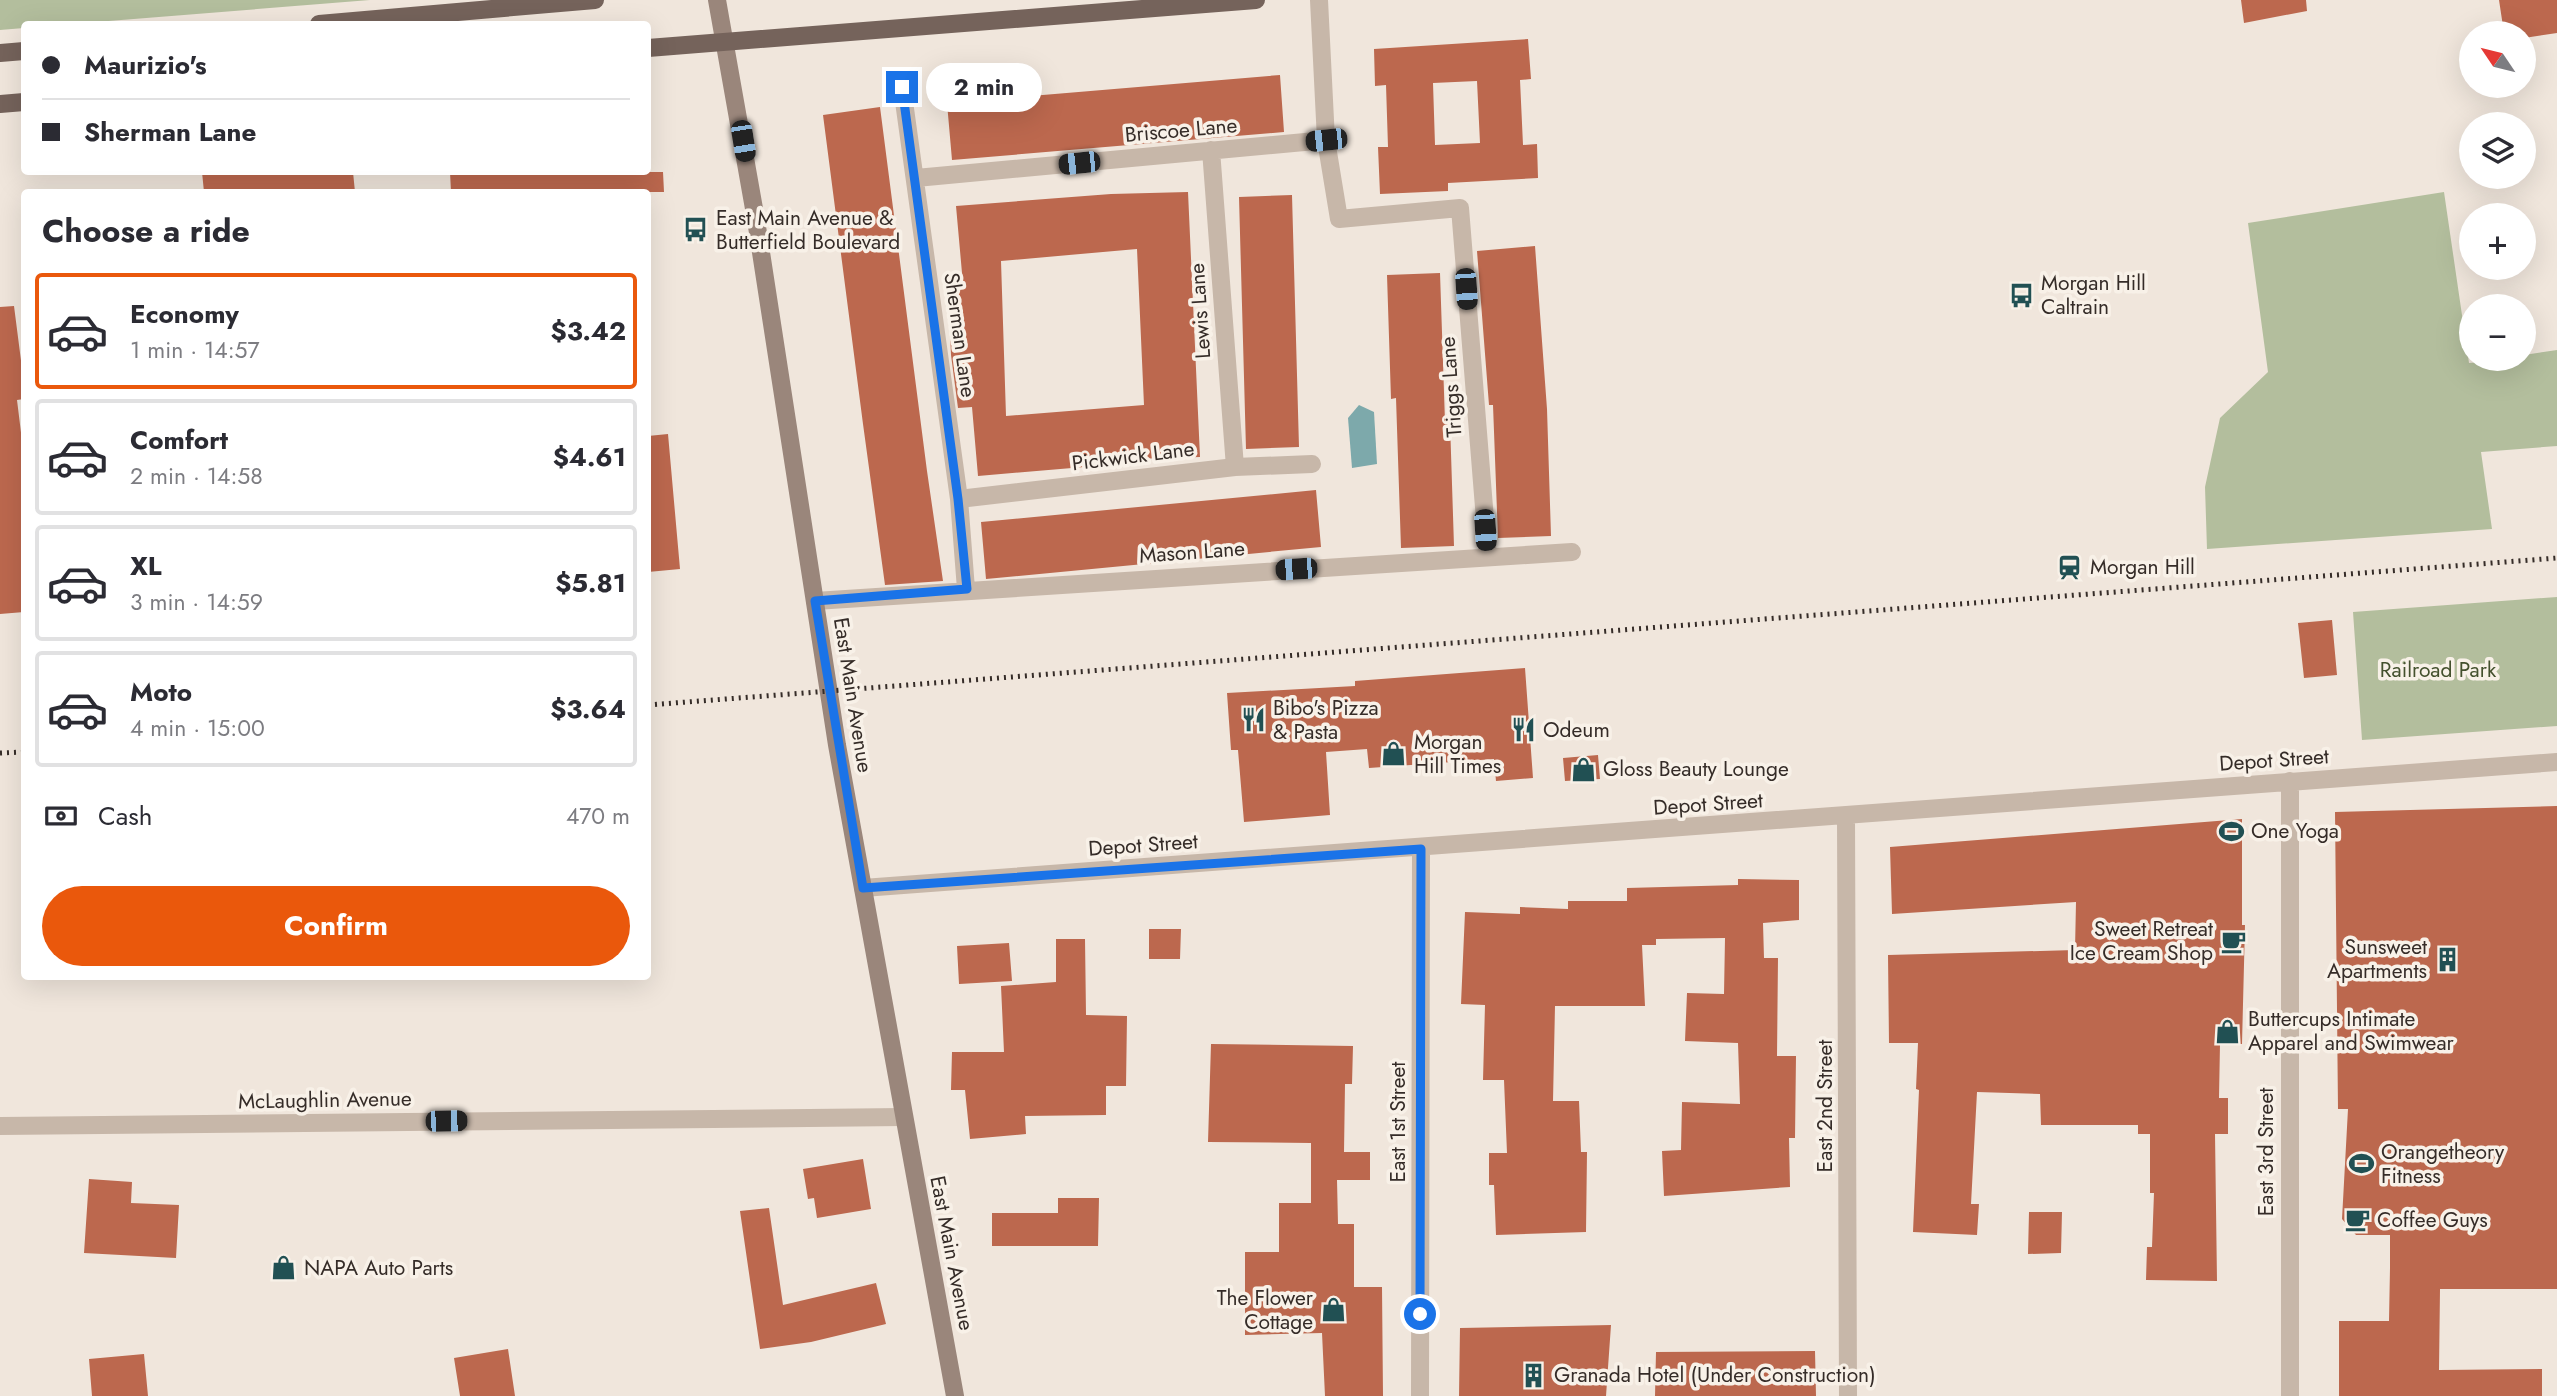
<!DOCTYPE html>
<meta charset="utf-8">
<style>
body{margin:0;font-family:Jost,sans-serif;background:#f7f7f7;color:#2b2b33;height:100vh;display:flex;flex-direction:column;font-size:26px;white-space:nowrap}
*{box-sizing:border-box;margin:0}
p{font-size:23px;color:#7c7c81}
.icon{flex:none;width:38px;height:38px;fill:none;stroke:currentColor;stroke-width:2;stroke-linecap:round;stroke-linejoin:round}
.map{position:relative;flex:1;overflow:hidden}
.side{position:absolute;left:21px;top:189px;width:630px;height:791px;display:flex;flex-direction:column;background:#fff;border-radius:7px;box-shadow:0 7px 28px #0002}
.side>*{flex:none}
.top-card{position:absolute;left:21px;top:21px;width:630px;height:154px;border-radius:7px;box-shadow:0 7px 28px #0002;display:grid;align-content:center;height:154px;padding:0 21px;background:#fff}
.needle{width:46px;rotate:305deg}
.fabs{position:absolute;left:2459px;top:21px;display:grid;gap:14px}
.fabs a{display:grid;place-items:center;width:77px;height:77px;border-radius:50%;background:#fff;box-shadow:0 7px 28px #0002;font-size:35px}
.end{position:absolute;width:32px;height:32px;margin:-16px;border:9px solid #1a73e8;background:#fff;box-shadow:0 0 0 4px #fff}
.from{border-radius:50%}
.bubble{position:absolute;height:49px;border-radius:24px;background:#fff;box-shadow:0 7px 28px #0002;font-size:23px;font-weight:700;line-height:49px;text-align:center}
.car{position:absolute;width:21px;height:42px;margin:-21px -10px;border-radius:9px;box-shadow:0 0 5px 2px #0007;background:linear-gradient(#222 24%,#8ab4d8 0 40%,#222 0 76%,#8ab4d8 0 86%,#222 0)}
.top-card b{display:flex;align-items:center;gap:24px;height:66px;font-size:26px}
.top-card b+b{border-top:2px solid #e1e1e2}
.top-card i{width:18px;height:18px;background:#2b2b33}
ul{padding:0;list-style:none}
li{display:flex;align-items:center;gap:21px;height:116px;margin:0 14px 10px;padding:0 7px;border:4px solid #e1e1e2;border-radius:7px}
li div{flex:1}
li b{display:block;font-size:26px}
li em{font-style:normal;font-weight:700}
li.current{border-color:#ea580c}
li>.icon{width:63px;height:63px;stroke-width:1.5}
h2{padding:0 21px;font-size:32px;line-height:84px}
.pay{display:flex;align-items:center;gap:18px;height:77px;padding:0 21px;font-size:26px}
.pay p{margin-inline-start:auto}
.button{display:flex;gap:14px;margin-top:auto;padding:14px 21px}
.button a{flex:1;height:80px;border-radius:42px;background:#ea580c;color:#fff;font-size:28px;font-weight:700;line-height:80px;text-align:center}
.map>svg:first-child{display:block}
.green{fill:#b3be9d}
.water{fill:#7da9ab}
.building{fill:#bc684e;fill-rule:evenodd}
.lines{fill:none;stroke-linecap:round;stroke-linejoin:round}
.minor{stroke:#c7b7a9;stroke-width:18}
.secondary{stroke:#9a867b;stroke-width:18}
.primary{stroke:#75635b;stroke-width:18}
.rail{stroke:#352c28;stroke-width:5;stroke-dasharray:2 5;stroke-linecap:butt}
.route{stroke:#1a73e8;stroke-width:9}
.labels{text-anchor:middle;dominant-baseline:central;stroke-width:7;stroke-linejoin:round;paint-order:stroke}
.street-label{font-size:21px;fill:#352c28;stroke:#f8f1e8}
.poi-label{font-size:21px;fill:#352c28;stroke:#f8f1e8;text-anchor:start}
.park-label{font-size:21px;fill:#44512e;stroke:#f8f1e8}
</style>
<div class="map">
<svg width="2557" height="1396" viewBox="0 0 2557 1396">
<rect width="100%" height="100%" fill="#f0e6dc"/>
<!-- green -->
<path class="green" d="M 0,0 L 370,0 L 71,24 L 24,24 L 24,28 L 0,30 Z
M 2444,192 L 2469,363 L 2524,359 L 2524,355 L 2557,350 L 2557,446 L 2481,452 L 2492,529 L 2207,549 L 2205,487 L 2220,418 L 2268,372 L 2248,223 Z
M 2557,597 L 2557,726 L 2362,740 L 2353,612 Z"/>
<!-- water -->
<path class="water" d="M 1359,405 L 1374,412 L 1377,464 L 1352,468 L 1348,418 Z"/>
<!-- building -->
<path class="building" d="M 2241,0 L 2306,0 L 2307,11 L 2244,23 Z
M 2499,0 L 2557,0 L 2557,33 L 2524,38 L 2524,33 L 2504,33 Z
M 1528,39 L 1531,79 L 1520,80 L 1523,145 L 1537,144 L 1538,178 L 1448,183 L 1448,191 L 1380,194 L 1378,147 L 1388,147 L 1386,85 L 1375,86 L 1374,49 ZM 1477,81 L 1480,143 L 1435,145 L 1433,83 Z
M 1280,75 L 1284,132 L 952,160 L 947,103 Z
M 880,107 L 927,471 L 943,581 L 885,585 L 863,424 L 823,115 Z
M 202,172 L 353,172 L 355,192 L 204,192 Z
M 450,172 L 663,172 L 664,192 L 451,192 Z
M 1188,192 L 1200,457 L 1131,459 L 1131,463 L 978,476 L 972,407 L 958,408 L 951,355 L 948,285 L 963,284 L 956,206 L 1111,194 ZM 1137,249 L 1144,405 L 1006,416 L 1001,261 Z
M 1292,195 L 1299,447 L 1246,449 L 1239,197 Z
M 1535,246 L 1547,409 L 1551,536 L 1498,538 L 1493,405 L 1489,405 L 1477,251 Z
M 1440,273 L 1445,422 L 1450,422 L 1454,546 L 1401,548 L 1396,398 L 1391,399 L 1387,275 Z
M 14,306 L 24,384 L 24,399 L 17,400 L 24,457 L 24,612 L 0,614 L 0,307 Z
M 668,434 L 680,569 L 648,572 L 648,436 Z
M 1316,490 L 1321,547 L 986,579 L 981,522 Z
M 2332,620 L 2337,675 L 2304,678 L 2298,623 Z
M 1525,668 L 1533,778 L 1496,781 L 1494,759 L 1369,768 L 1367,749 L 1326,752 L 1330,815 L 1244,822 L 1238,750 L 1231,750 L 1227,693 L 1355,686 L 1355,681 Z
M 1598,755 L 1600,779 L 1565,781 L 1563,758 Z
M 2557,806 L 2557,1289 L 2440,1289 L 2439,1370 L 2542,1369 L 2542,1396 L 2339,1396 L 2339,1321 L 2389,1321 L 2390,1268 L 2390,1235 L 2356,1235 L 2342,1219 L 2348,1109 L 2338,1109 L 2335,812 Z
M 2242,819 L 2242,925 L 2245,925 L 2242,1044 L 2220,1044 L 2219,1098 L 2228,1098 L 2228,1134 L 2215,1134 L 2217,1281 L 2146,1280 L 2147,1247 L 2152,1247 L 2154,1193 L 2150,1193 L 2150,1134 L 2138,1134 L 2138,1125 L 2041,1125 L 2040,1094 L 1977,1092 L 1971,1204 L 1979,1204 L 1977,1235 L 1913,1232 L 1919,1090 L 1916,1089 L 1918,1043 L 1889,1043 L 1888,955 L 2075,950 L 2076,902 L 1892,914 L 1890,847 Z
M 1738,879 L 1799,880 L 1799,920 L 1763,923 L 1764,958 L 1778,958 L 1777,1056 L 1796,1056 L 1795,1138 L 1789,1138 L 1790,1187 L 1664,1196 L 1662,1151 L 1681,1150 L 1682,1102 L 1740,1104 L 1738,1043 L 1685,1041 L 1687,993 L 1724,994 L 1725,938 L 1656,939 L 1656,945 L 1642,945 L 1645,1006 L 1555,1006 L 1553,1101 L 1579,1101 L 1581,1152 L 1587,1152 L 1586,1232 L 1496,1235 L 1494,1185 L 1489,1185 L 1489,1153 L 1507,1153 L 1504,1080 L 1483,1080 L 1485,1005 L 1461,1004 L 1465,912 L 1520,914 L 1520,907 L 1568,909 L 1568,901 L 1627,901 L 1627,888 L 1738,885 Z
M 1149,929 L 1181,929 L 1180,959 L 1149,959 Z
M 1056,939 L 1085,939 L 1086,1015 L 1127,1016 L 1126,1086 L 1106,1086 L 1106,1115 L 1025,1116 L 1026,1134 L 970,1139 L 965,1090 L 951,1090 L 952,1052 L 1004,1052 L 1001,986 L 1056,982 Z
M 1009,943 L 1012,981 L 959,984 L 957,946 Z
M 1211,1044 L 1353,1046 L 1352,1084 L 1345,1084 L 1344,1152 L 1370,1152 L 1370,1180 L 1337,1180 L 1338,1224 L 1354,1224 L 1354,1287 L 1382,1287 L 1383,1396 L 1325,1396 L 1322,1333 L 1245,1335 L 1245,1252 L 1279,1252 L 1279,1203 L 1311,1203 L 1311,1143 L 1208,1142 Z
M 863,1159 L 871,1209 L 817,1218 L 814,1198 L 808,1199 L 803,1169 Z
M 89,1179 L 132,1182 L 131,1203 L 179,1205 L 176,1258 L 84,1253 Z
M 1058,1198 L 1099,1198 L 1098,1246 L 992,1246 L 992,1213 L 1058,1213 Z
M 769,1208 L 783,1305 L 876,1283 L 886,1324 L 811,1342 L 760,1349 L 740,1211 Z
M 2029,1212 L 2062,1212 L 2061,1253 L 2028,1254 Z
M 1611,1325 L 1606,1396 L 1459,1396 L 1460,1328 Z
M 508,1349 L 515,1396 L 460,1396 L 454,1358 Z
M 1815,1351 L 1816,1396 L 1655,1396 L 1656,1352 Z
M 144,1354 L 148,1396 L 92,1396 L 89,1359 Z"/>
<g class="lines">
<!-- minor -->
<path class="minor" d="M 1319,0 L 1326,140 L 1339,219 L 1460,208 L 1488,557
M 902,87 L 959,499 L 966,589
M 1211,150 L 1235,467
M 916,178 L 1326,140
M 959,499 L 1235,467 L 1312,464
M 815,601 L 1572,552
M 1846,816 L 1848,1396
M 863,888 L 2557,762
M 0,1126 L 903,1117
M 1420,1396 L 1421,849
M 2290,1396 L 2290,781"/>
<!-- secondary -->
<path class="secondary" d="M 717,0 L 756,220 L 837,745 L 955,1396"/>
<!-- primary -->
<path class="primary" d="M 319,24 L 595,0
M 648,48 L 1256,0
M 0,53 L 24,51
M 0,104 L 24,102"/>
<!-- rail -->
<path class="rail" d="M 648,705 L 2557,558
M 0,753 L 24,752"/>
</g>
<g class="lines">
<!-- route -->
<path class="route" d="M 902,87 L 958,499 L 967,589 L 815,601 L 863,888 L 1421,849 L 1420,1314"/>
</g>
<!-- icons -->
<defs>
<symbol id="bus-bare" viewBox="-9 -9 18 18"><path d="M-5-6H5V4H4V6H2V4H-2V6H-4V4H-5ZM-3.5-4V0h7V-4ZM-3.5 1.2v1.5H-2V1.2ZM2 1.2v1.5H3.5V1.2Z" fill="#215053" stroke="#f8f1e8" stroke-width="2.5" paint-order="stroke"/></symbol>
<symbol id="station-bare" viewBox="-9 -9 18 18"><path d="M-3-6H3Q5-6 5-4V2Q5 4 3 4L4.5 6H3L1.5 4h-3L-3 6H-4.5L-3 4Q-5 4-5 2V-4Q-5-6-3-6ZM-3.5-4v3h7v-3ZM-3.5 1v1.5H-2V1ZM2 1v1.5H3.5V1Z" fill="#215053" stroke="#f8f1e8" stroke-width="2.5" paint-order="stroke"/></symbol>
<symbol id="restaurant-bare" viewBox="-9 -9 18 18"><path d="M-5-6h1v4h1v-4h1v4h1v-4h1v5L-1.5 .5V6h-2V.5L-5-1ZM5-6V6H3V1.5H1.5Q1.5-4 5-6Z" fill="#215053" stroke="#f8f1e8" stroke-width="2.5" paint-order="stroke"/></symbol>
<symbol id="shop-bare" viewBox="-9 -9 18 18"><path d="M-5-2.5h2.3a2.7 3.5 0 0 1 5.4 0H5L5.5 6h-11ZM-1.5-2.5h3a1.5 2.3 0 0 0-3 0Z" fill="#215053" stroke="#f8f1e8" stroke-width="2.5" paint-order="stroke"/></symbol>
<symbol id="stadium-bare" viewBox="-9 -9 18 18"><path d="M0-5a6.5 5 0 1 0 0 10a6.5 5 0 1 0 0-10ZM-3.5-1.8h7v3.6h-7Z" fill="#215053" stroke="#f8f1e8" stroke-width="2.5" paint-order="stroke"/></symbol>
<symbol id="cafe-bare" viewBox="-9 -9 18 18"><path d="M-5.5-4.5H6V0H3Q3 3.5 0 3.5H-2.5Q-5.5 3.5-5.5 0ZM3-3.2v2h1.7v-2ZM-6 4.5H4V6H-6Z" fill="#215053" stroke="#f8f1e8" stroke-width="2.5" paint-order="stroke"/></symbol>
<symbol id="building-bare" viewBox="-9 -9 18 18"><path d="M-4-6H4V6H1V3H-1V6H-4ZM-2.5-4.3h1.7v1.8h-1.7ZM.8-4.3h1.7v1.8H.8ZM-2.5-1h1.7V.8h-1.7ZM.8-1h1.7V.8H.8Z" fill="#215053" stroke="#f8f1e8" stroke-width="2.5" paint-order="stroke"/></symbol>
</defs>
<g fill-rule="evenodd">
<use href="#bus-bare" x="678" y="212" width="35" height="35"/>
<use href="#bus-bare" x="2004" y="278" width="35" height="35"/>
<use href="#station-bare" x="2052" y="550" width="35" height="35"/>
<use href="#restaurant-bare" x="1236" y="702" width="35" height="35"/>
<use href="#restaurant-bare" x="1506" y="712" width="35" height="35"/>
<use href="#shop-bare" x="1376" y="736" width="35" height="35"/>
<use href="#shop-bare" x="1566" y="752" width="35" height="35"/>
<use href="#stadium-bare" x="2214" y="814" width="35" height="35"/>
<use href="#cafe-bare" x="2216" y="924" width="35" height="35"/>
<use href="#building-bare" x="2430" y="942" width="35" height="35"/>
<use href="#shop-bare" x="2210" y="1014" width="35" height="35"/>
<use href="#stadium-bare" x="2344" y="1146" width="35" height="35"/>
<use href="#cafe-bare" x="2340" y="1202" width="35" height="35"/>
<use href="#shop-bare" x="266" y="1250" width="35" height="35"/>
<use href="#shop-bare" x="1316" y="1292" width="35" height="35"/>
<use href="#building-bare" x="1516" y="1358" width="35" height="35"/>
</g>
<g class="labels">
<!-- street labels -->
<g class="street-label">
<text transform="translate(1181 130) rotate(-5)">Briscoe Lane</text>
<text transform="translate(1200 311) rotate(-94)">Lewis Lane</text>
<text transform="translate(960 335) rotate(82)">Sherman Lane</text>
<text transform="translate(1451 387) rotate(-94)">Triggs Lane</text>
<text transform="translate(1133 456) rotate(-7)">Pickwick Lane</text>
<text transform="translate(1192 552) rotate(-4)">Mason Lane</text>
<text transform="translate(853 695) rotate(81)">East Main Avenue</text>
<text transform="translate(2274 760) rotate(-4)">Depot Street</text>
<text transform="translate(1708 804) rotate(-4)">Depot Street</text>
<text transform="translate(1143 845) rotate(-4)">Depot Street</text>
<text transform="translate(325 1100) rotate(-1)">McLaughlin Avenue</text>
<text transform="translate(1825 1106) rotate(-90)">East 2nd Street</text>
<text transform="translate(1398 1122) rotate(-90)">East 1st Street</text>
<text transform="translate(2266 1152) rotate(-90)">East 3rd Street</text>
<text transform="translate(952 1253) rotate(79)">East Main Avenue</text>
</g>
<!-- poi labels -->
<g class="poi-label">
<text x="716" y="218">East Main Avenue &amp;<tspan x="716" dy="24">Butterfield Boulevard</tspan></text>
<text x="2041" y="283">Morgan Hill<tspan x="2041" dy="24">Caltrain</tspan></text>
<text x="2090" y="567">Morgan Hill</text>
<text x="1273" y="708">Bibo's Pizza<tspan x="1273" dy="24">&amp; Pasta</tspan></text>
<text x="1543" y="730">Odeum</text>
<text x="1414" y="742">Morgan<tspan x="1414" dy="24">Hill Times</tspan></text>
<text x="1603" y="769">Gloss Beauty Lounge</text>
<text x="2251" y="831">One Yoga</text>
<text x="2213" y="929" text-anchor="end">Sweet Retreat<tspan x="2213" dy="24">Ice Cream Shop</tspan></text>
<text x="2427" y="947" text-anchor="end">Sunsweet<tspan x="2427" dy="24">Apartments</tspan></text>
<text x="2248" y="1019">Buttercups Intimate<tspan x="2248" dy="24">Apparel and Swimwear</tspan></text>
<text x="2381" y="1152">Orangetheory<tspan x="2381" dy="24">Fitness</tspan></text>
<text x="2377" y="1220">Coffee Guys</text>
<text x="304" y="1268">NAPA Auto Parts</text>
<text x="1313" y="1298" text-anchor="end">The Flower<tspan x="1313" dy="24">Cottage</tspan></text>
<text x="1554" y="1375">Granada Hotel (Under Construction)</text>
</g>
<!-- park labels -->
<g class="park-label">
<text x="2438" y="670">Railroad Park</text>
</g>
</g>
</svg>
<div class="fabs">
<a><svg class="needle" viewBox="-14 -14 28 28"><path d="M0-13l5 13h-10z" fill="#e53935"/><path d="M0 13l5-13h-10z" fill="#7c7c81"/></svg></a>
<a><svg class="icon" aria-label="layers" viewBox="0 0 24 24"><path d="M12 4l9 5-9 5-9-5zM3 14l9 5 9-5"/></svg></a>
<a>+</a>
<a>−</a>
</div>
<i class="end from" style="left:1420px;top:1314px"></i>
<i class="end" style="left:902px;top:87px"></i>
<div class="bubble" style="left:926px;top:63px;width:116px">2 min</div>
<i class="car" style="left:1326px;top:140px;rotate:264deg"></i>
<i class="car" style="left:743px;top:141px;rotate:171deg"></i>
<i class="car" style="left:1079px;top:163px;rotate:264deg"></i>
<i class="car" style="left:1466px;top:289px;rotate:176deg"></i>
<i class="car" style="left:1485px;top:530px;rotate:176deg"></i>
<i class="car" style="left:1296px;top:569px;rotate:266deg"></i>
<i class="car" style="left:446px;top:1121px;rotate:89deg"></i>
<div class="top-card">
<b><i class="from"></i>Maurizio's</b>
<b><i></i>Sherman Lane</b>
</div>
<section class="side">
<h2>Choose a ride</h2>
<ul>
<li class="current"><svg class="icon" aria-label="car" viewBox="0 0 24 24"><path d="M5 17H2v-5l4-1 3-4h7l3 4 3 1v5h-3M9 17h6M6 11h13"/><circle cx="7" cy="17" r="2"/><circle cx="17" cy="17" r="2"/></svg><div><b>Economy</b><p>1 min · 14:57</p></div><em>$3.42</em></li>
<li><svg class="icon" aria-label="car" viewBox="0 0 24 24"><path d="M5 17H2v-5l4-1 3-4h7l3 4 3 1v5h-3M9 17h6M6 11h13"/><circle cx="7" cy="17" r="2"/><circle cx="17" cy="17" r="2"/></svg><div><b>Comfort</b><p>2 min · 14:58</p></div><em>$4.61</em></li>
<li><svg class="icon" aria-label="car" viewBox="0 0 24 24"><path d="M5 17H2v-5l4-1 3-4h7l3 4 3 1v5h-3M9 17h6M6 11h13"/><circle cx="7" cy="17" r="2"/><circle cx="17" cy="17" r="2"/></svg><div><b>XL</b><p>3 min · 14:59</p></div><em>$5.81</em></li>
<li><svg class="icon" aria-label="car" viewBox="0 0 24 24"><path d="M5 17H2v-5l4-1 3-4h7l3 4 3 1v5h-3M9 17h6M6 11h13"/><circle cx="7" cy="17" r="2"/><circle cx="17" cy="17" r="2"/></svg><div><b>Moto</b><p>4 min · 15:00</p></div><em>$3.64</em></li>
</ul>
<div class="pay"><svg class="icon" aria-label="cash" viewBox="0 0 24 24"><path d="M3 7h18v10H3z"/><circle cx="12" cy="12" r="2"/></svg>Cash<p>470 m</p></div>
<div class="button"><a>Confirm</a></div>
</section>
</div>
